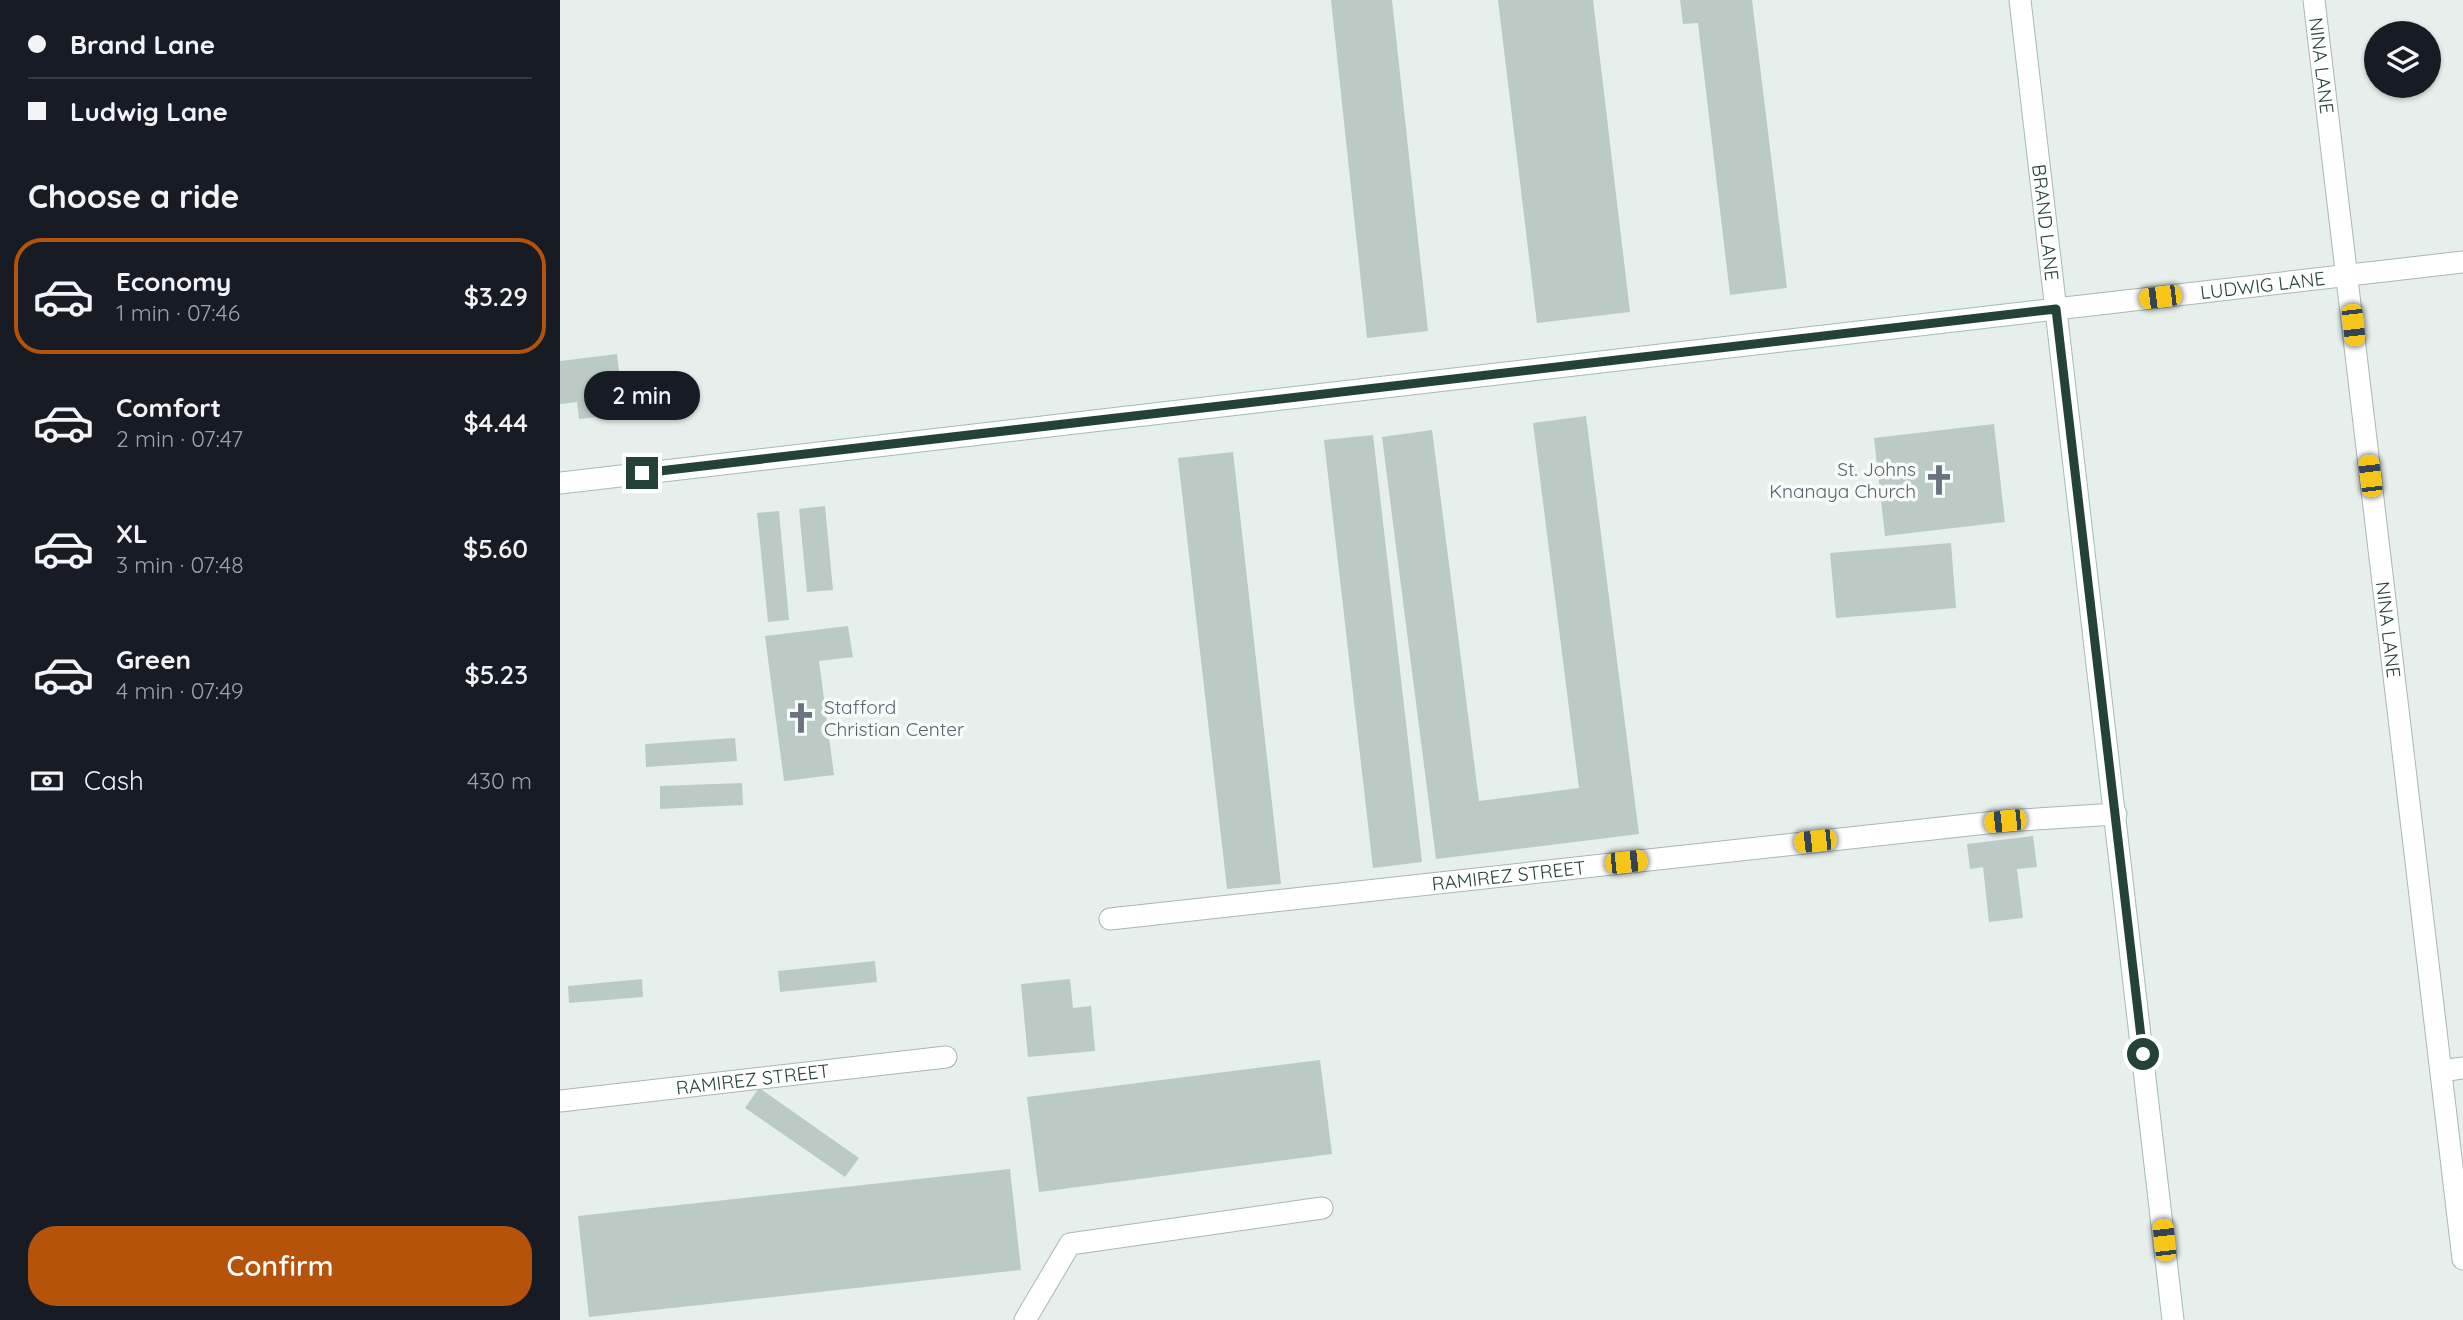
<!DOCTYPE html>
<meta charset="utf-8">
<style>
body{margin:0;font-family:Quicksand,sans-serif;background:#242831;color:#f1f3f6;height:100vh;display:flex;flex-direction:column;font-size:26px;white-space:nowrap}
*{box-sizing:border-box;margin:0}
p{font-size:23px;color:#9ea1a6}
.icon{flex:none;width:38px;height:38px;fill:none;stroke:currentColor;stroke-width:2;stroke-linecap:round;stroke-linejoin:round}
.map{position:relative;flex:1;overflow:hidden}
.details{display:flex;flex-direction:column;background:#171b24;width:560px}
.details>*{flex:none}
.top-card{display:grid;align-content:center;height:154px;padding:0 28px;background:#171b24}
.tools{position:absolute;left:1804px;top:21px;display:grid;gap:14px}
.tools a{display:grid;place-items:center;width:77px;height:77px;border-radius:50%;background:#171b24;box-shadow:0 2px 5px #0004;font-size:35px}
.end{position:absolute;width:32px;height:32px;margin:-16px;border:9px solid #24423a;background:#fff;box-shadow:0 0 0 4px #fff}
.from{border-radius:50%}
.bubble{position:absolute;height:49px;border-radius:24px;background:#171b24;box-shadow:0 2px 5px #0004;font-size:23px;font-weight:600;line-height:49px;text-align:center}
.car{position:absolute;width:21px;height:42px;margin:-21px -10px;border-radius:9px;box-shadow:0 0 5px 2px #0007;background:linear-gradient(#f5c518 24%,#345 0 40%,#f5c518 0 76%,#345 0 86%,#f5c518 0)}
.top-card b{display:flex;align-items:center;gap:24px;height:66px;font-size:26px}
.top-card b+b{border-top:2px solid #363941}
.top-card i{width:18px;height:18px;background:#f1f3f6}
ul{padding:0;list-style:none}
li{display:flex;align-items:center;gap:21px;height:116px;margin:0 14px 10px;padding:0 14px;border:4px solid transparent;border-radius:28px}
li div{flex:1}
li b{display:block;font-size:26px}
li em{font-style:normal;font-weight:600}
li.active{border-color:#b45309}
li>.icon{width:63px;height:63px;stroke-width:1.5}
h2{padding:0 28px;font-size:32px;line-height:84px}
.pay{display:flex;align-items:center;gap:18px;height:77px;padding:0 28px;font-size:26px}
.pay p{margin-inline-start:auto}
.cta{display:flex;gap:14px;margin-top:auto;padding:14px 28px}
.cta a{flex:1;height:80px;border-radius:28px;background:#b45309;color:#fff;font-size:28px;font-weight:600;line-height:80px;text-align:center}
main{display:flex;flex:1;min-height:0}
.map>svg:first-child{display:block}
.building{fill:#bbcac4}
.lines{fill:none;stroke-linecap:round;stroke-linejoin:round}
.lane-casing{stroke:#a8b8b2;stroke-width:23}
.street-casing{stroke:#a8b8b2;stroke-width:23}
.secondary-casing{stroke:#a4bbb3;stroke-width:23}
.lane{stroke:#fff;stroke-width:21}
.street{stroke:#fff;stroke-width:21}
.secondary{stroke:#fff;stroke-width:21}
.route{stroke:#24423a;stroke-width:9}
.labels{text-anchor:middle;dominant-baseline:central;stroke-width:7;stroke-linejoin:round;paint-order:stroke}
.street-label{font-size:19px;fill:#24423a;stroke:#f7fbf9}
.worship-label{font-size:19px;fill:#5b616d;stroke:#f7fbf9;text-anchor:end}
</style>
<main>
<section class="details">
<div class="top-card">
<b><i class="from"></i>Brand Lane</b>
<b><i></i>Ludwig Lane</b>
</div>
<h2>Choose a ride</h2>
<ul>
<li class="active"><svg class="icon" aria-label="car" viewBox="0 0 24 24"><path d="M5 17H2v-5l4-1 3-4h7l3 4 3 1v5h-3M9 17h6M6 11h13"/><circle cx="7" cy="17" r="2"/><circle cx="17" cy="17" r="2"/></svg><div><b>Economy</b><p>1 min · 07:46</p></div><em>$3.29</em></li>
<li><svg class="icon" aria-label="car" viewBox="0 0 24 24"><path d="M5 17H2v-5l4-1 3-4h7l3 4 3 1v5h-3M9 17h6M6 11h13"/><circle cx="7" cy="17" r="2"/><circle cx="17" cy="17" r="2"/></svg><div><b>Comfort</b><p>2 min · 07:47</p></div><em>$4.44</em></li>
<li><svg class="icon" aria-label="car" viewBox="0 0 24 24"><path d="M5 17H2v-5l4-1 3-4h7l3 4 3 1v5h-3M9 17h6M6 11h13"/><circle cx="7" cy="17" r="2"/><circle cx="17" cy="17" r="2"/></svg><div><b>XL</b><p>3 min · 07:48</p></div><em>$5.60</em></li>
<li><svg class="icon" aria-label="car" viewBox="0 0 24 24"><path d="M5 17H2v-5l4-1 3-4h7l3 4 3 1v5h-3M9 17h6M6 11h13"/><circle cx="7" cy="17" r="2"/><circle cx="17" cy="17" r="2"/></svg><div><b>Green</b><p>4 min · 07:49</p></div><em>$5.23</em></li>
</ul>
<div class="pay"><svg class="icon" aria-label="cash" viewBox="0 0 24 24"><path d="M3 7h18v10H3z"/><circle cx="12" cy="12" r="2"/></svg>Cash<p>430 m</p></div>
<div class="cta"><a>Confirm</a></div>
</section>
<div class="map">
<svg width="1903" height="1320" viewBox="0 0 1903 1320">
<rect width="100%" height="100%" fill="#e6efeb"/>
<!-- building -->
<path class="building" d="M 771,0 L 832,0 L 868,331 L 807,338 Z
M 938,0 L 1033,0 L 1070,312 L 977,323 Z
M 1120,0 L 1192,0 L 1227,288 L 1170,295 L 1138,23 L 1123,24 Z
M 57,354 L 64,414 L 19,419 L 17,402 L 0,404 L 0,361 Z
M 1026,416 L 1079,834 L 876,859 L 822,437 L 872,430 L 919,801 L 1019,788 L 973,423 Z
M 1434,424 L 1445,522 L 1325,536 L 1314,438 Z
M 813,435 L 862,862 L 813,868 L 764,440 Z
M 673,452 L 721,884 L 667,889 L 618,458 Z
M 265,506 L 273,590 L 247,592 L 239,509 Z
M 219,511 L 229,620 L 208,622 L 197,513 Z
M 1391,543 L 1396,608 L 1276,618 L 1270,553 Z
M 288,626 L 293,657 L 259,661 L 274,775 L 224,781 L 205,636 Z
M 175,738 L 177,761 L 86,767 L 85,744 Z
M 182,783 L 183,805 L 100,809 L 100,786 Z
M 1473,836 L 1477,867 L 1457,869 L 1463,918 L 1429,922 L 1423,867 L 1410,869 L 1407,844 Z
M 315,961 L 317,982 L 220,992 L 218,971 Z
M 82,979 L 83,997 L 9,1003 L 8,986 Z
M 510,979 L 513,1008 L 531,1006 L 535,1051 L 468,1057 L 461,984 Z
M 760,1060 L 772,1154 L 479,1192 L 467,1097 Z
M 199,1088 L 299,1158 L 285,1177 L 185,1108 Z
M 450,1169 L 461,1270 L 29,1317 L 18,1216 Z"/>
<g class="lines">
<defs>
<path id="lane" d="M 465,1320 L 510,1244 L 762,1208"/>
<g id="street">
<path id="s1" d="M 1754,0 L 1903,1259"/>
<path id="s2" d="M 1496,309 L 1903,262"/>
<path id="s3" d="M 550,919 L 1445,821 L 1556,814"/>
<path d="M 1881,1071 L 1903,1068"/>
<path id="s4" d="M 0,1101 L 386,1057"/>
</g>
<g id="secondary">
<path id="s5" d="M 1460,0 L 1613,1320"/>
<path d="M 0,483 L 1496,309"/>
</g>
</defs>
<!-- lane casing -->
<use href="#lane" class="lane-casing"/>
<!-- street casing -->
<use href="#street" class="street-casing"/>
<!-- secondary casing -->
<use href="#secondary" class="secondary-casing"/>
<!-- lane -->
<use href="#lane" class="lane"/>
<!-- street -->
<use href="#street" class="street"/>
<!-- secondary -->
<use href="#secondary" class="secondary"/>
</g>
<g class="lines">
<!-- route -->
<path class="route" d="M 82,473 L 1496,309 L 1583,1054"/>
</g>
<!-- icons -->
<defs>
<symbol id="church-bare" viewBox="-9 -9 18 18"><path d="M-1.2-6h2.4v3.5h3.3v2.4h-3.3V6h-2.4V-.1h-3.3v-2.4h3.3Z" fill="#6b7280" stroke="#f7fbf9" stroke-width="2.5" paint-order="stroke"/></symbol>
</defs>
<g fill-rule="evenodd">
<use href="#church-bare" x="1357" y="458" width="44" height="44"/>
<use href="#church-bare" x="219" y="696" width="44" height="44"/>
</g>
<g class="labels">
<!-- street labels -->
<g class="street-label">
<text stroke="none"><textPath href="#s1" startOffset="66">NINA LANE</textPath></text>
<text stroke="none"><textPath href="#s5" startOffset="224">BRAND LANE</textPath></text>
<text stroke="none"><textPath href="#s2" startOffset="208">LUDWIG LANE</textPath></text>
<text stroke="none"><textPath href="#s1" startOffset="634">NINA LANE</textPath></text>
<text stroke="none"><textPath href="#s3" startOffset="401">RAMIREZ STREET</textPath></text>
<text stroke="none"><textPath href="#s4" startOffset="194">RAMIREZ STREET</textPath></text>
</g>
<!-- worship labels -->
<g class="worship-label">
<text x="1356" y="469">St. Johns<tspan x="1356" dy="22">Knanaya Church</tspan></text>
<text x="264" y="707" text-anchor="start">Stafford<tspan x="264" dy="22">Christian Center</tspan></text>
</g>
</g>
</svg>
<div class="tools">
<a><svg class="icon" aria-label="layers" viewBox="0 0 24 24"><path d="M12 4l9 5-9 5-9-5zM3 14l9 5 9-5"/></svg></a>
</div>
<i class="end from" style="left:1583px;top:1054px"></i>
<i class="end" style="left:82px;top:473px"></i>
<div class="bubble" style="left:24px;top:371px;width:116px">2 min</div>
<i class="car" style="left:1600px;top:297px;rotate:263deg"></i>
<i class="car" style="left:1793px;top:325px;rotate:174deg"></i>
<i class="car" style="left:1810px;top:476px;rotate:353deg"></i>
<i class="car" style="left:1445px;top:821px;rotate:264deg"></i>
<i class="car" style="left:1255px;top:841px;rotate:264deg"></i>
<i class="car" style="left:1066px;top:862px;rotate:84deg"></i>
<i class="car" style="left:1604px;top:1240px;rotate:354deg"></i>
</div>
</main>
